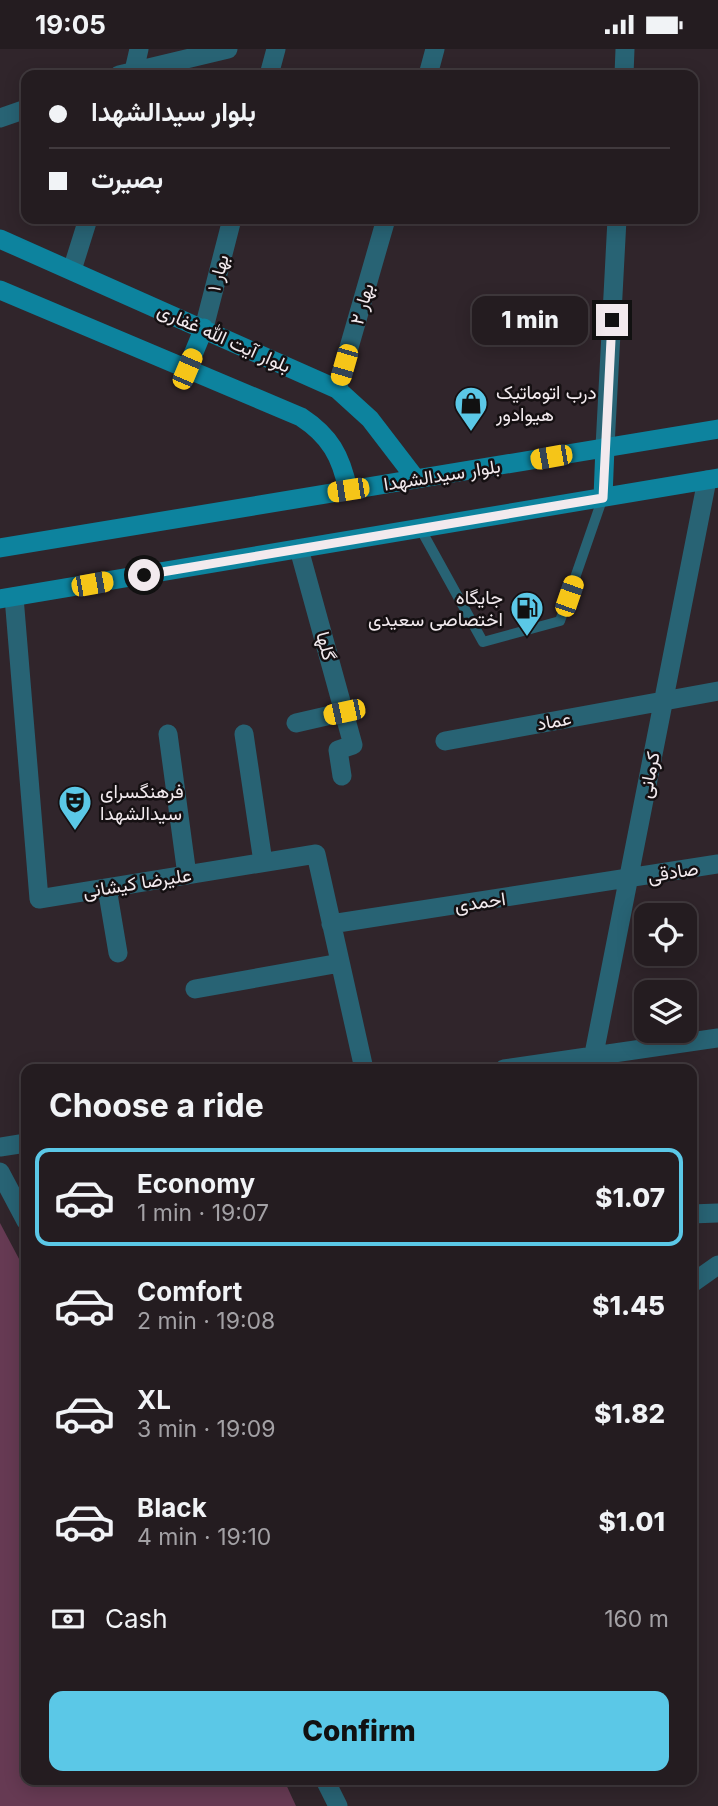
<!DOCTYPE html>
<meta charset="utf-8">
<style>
body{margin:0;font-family:Inter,Vazirmatn,sans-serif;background:#30292d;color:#f1f3f6;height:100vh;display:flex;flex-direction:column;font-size:26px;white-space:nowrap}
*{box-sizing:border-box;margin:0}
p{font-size:23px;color:#a3a1a5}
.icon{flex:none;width:38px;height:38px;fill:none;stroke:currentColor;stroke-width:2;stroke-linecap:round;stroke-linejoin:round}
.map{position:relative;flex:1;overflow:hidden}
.details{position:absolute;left:21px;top:1015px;width:676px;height:721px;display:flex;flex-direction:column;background:#241c20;border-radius:14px;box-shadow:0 4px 18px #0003,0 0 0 2px #413a3e}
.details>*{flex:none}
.hud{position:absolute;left:21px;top:21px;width:677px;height:154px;border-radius:14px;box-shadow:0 4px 18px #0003,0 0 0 2px #413a3e;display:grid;align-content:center;height:154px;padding:0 28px;background:#241c20}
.fabs{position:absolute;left:634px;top:854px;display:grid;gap:14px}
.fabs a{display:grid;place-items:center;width:63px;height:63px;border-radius:14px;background:#241c20;box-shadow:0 4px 18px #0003,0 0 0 2px #413a3e;font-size:35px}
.end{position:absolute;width:32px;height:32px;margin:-16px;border:9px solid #f2eaee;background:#111;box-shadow:0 0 0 4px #111}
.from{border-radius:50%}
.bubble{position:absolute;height:49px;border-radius:14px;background:#241c20;box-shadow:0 4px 18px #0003,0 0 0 2px #413a3e;font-size:23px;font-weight:800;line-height:49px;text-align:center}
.car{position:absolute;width:21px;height:42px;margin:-21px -10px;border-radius:9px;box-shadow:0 0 5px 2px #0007;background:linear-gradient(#f5c518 24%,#345 0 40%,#f5c518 0 76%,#345 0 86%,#f5c518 0)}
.hud b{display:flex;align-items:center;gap:24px;height:66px;font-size:26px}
.hud b+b{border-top:2px solid #413a3e}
.hud i{width:18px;height:18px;background:#f1f3f6}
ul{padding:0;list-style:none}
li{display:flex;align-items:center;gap:21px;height:98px;margin:0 14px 10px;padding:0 14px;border:4px solid transparent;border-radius:14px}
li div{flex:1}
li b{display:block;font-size:26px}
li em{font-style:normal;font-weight:800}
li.on{border-color:#5bc8e7}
li>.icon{width:63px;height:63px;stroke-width:1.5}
h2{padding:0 28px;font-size:32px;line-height:84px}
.pay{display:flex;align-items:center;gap:18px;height:77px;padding:0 28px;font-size:26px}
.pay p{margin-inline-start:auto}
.action{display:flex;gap:14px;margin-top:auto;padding:14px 28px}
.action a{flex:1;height:80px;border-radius:14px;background:#5bc8e7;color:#111;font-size:28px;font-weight:800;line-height:80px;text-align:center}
.status{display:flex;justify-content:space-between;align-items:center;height:49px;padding:0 35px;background:#241c20;direction:ltr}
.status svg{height:19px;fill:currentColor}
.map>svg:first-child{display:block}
.green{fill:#663a53}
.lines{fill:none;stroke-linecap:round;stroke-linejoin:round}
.service{stroke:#286374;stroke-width:10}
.minor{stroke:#286374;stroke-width:19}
.tertiary{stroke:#286374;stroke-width:19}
.secondary{stroke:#0d839e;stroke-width:19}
.route{stroke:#f2eaee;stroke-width:9}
.labels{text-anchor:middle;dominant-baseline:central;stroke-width:5;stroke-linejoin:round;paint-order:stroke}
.street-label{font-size:19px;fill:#f2eaee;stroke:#151012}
.poi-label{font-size:19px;fill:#f2eaee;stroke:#151012;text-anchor:start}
</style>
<div class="status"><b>19:05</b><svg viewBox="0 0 49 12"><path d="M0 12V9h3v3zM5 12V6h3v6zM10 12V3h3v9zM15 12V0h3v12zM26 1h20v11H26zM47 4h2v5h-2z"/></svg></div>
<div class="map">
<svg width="718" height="1757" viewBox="0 0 718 1757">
<rect width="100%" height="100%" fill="#30252b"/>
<!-- green -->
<path class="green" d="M 0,1174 L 26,1223 L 26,1731 L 284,1731 L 296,1757 L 0,1757 Z"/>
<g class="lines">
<!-- service -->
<path class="service" d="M 420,479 L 483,593 L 560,572 L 603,448"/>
<!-- minor -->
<path class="minor" d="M 119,26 L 228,0
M 133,26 L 139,0
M 269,26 L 276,0
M 428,26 L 435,0
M 624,26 L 625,0
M 0,69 L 26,60
M 72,221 L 88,170
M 204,279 L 232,170
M 337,340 L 386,170
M 605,398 L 617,170
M 299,500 L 353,696 L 338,701 L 342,727
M 14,548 L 39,850 L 316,805 L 364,1020
M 296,674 L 344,663
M 168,685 L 187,826
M 244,685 L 263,813
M 445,692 L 718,642
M 107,839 L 118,904
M 331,875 L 718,815
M 195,940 L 340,914
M 504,1020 L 718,989
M 591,1020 L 707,431
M 0,1098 L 26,1094
M 691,1165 L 718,1164
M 691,1235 L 718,1216"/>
<!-- tertiary -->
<path class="tertiary" d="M 0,1123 L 26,1172
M 325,1731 L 338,1757"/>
<!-- secondary -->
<path class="secondary" d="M 0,190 L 337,340 L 370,370 L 416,430
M 0,241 L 301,368 C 330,387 341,407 348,441
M 187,320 L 204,279
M 603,448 L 605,398
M 0,499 L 718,380
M 0,550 L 718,429"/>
</g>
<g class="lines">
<!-- route -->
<path class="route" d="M 144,526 L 603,449 L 612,271"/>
</g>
<!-- icons -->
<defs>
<symbol id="shop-pin" viewBox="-11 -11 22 30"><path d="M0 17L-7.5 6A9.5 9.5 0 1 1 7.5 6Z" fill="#5bc8e7" stroke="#151012"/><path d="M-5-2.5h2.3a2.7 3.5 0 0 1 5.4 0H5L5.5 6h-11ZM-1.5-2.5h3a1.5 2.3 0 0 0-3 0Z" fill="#111"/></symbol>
<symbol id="fuel-pin" viewBox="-11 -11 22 30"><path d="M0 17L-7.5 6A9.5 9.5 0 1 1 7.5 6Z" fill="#5bc8e7" stroke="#151012"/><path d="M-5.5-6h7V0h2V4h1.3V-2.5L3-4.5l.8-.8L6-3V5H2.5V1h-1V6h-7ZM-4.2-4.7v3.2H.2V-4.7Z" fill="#111"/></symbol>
<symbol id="theatre-pin" viewBox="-11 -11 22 30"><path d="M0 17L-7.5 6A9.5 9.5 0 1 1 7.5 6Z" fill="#5bc8e7" stroke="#151012"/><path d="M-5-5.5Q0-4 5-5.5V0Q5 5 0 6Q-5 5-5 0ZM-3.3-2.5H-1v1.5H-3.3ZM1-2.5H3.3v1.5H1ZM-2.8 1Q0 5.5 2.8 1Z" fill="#111"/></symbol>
</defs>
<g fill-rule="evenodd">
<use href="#shop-pin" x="452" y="335" width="38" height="52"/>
<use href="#fuel-pin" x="508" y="540" width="38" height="52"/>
<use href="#theatre-pin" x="56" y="734" width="38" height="52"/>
</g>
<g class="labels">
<!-- street labels -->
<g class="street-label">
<text transform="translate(218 224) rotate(-76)">بهار ۱</text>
<text transform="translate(362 255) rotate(-74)">بهار ۲</text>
<text transform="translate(224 289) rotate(24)">بلوار آیت الله غفاری</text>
<text transform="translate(442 426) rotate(-9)">بلوار سیدالشهدا</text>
<text transform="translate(326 597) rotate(75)">گلها</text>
<text transform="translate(554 672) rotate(-10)">عماد</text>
<text transform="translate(649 726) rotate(-79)">کرمانی</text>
<text transform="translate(673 823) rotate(-9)">صادقی</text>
<text transform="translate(137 834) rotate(-9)">علیرضا کیشانی</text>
<text transform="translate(480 853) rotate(-8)">احمدی</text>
</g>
<!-- poi labels -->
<g class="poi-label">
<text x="496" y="343">درب اتوماتیک<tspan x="496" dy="22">هیوادور</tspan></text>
<text x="503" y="548" text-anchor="end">جایگاه<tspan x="503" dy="22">اختصاصی سعیدی</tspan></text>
<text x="100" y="742">فرهنگسرای<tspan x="100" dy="22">سیدالشهدا</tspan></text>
</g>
</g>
</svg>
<div class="fabs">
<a><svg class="icon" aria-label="locate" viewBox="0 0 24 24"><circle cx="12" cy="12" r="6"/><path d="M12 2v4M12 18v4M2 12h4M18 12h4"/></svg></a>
<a><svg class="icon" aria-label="layers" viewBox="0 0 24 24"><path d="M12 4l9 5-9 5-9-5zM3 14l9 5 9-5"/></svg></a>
</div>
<i class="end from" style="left:144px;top:526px"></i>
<i class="end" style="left:612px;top:271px"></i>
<div class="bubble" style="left:472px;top:247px;width:116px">1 min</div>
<i class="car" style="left:344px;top:316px;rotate:196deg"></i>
<i class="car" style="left:187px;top:320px;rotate:23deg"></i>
<i class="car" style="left:551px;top:408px;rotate:260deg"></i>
<i class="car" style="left:348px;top:441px;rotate:261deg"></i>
<i class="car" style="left:92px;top:535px;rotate:80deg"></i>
<i class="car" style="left:569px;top:547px;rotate:19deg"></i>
<i class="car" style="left:344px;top:663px;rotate:258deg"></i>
<div class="hud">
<b><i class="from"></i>بلوار سیدالشهدا</b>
<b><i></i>بصیرت</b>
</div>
<section class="details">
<h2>Choose a ride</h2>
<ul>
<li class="on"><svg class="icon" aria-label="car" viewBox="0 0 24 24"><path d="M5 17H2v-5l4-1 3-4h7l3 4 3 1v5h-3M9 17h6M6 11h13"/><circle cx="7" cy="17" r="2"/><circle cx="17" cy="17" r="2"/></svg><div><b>Economy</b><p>1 min · 19:07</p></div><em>$1.07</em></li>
<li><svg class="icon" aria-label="car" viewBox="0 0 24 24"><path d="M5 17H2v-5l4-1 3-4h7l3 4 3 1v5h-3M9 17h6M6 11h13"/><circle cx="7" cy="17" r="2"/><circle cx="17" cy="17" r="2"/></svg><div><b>Comfort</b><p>2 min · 19:08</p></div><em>$1.45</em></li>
<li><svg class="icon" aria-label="car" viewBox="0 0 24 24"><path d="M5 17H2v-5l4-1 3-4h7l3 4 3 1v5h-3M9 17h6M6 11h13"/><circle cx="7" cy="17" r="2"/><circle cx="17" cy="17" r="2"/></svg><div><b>XL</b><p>3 min · 19:09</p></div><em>$1.82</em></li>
<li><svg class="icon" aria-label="car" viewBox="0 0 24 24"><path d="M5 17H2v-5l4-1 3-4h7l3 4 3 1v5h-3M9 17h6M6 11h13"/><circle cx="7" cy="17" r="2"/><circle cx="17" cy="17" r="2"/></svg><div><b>Black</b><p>4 min · 19:10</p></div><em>$1.01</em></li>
</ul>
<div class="pay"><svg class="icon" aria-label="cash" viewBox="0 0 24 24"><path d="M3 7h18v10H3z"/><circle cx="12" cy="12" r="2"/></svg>Cash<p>160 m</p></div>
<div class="action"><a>Confirm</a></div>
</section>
</div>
